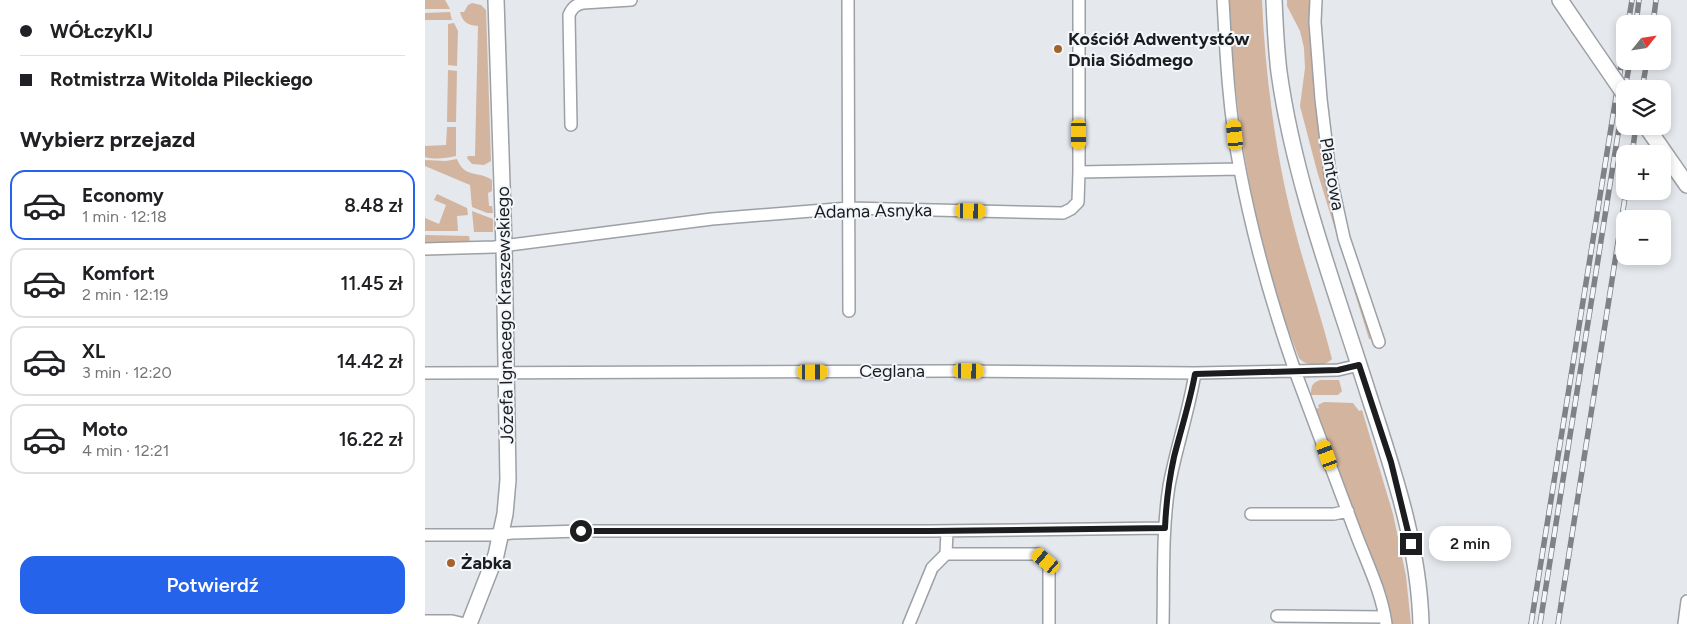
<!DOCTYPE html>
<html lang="pl">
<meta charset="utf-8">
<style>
body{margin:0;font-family:Figtree,sans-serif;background:#f2f2f2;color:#202124;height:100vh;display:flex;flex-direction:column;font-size:19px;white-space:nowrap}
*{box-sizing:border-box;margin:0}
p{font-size:16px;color:#757577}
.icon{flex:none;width:28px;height:28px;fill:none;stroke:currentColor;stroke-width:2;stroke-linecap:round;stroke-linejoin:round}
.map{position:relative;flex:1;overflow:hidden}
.details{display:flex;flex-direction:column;background:#fff;width:425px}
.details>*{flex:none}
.banner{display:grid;align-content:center;height:110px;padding:0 20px;background:#fff}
.needle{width:32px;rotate:60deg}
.tools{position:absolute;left:1191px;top:15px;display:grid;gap:10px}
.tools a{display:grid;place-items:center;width:55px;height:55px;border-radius:10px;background:#fff;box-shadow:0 2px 8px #0003;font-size:25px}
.end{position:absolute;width:22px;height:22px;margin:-11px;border:6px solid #1c1d1f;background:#fff;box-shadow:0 0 0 2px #fff}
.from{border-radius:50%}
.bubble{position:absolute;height:35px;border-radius:15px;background:#fff;box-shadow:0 2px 8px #0003;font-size:16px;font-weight:600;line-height:35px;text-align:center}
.car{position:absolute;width:15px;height:30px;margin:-15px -8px;border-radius:6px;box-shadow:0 0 4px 1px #0007;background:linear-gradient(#f5c518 24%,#345 0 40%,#f5c518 0 76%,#345 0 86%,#f5c518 0)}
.banner b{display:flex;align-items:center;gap:18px;height:48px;font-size:19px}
.banner b+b{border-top:1px solid #e0e0e0}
.banner i{width:12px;height:12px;background:#202124}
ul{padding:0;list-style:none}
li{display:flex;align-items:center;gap:15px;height:70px;margin:0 10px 8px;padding:0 10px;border:2px solid #e0e0e0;border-radius:15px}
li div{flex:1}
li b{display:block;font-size:19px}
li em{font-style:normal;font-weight:600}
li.current{border-color:#2563eb}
li>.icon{width:45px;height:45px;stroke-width:1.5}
h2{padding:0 20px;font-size:22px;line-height:60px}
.button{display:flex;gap:10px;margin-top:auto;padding:10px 20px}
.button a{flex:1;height:58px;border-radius:15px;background:#2563eb;color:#fff;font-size:20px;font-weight:600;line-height:58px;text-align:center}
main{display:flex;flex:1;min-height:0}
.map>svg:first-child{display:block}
.green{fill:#d3b49e}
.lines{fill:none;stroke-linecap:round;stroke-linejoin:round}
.street-casing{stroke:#9da0a4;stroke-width:14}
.secondary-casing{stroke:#9da0a4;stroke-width:18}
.street{stroke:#fff;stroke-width:11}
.secondary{stroke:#fff;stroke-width:15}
.rail-casing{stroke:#808286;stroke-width:5.5}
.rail{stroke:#f3f6fa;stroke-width:4;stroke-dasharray:11;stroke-linecap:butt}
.secondary-bridge-casing{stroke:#9da0a4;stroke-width:18;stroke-linecap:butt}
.secondary-bridge{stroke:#fff;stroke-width:15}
.route{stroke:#1c1d1f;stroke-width:6}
.poi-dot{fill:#a4632e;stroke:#f3f6fa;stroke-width:2}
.labels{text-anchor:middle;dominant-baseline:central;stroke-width:4;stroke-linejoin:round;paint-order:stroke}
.poi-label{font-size:18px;font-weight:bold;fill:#1c1d1f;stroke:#f3f6fa;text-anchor:start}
.street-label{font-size:18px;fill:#1c1d1f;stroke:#f3f6fa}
</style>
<main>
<section class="details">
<div class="banner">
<b><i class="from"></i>WÓŁczyKIJ</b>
<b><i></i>Rotmistrza Witolda Pileckiego</b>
</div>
<h2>Wybierz przejazd</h2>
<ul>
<li class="current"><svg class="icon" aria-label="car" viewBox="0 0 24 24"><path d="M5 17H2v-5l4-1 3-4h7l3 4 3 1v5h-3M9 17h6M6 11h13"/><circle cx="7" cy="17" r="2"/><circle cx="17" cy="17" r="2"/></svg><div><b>Economy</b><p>1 min · 12:18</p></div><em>8.48 zł</em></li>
<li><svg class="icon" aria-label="car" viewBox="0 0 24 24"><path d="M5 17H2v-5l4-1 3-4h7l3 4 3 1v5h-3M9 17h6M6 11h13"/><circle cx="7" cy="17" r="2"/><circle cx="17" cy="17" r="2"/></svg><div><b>Komfort</b><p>2 min · 12:19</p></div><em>11.45 zł</em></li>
<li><svg class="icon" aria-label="car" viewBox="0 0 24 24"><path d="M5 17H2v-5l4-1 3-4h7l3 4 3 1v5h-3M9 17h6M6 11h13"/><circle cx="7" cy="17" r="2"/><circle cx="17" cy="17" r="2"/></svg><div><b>XL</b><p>3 min · 12:20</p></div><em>14.42 zł</em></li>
<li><svg class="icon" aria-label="car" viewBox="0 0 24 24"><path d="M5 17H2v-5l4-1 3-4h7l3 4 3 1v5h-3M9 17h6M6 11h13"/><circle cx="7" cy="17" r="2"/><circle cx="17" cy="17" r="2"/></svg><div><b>Moto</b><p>4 min · 12:21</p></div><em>16.22 zł</em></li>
</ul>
<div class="button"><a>Potwierdź</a></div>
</section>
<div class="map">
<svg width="1262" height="624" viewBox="0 0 1262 624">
<rect width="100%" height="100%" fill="#e5e8ed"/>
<!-- green -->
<path class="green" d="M 0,0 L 20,0 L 25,9 L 0,9 Z
M 804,0 L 837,0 C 840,75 851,158 870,230 C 881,273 896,315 907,359 C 900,367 881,367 874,358 C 840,273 821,182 811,91 C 808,61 804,31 804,0 Z
M 862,0 L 888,0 L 918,249 L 946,339 L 944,339 L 892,171 L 875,106 L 880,68 L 879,48 L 875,31 L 862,6 Z
M 47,3 L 56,5 L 61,10 L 66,161 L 59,165 L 47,164 L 42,158 L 43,156 L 50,156 L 53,26 C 43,25 38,23 35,12 L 39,12 L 43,5 Z
M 25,12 L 27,20 L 0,20 L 0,13 Z
M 29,23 L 33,31 L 32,66 L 23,65 L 23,24 Z
M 23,70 L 32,71 L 31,122 L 22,122 Z
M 22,127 L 31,127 L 31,156 C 21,158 10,160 0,157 L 0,146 L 21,145 Z
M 32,159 C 40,179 52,170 67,180 L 67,191 L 63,193 L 64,206 L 67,206 L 68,213 L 62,213 L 47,207 L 45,185 L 0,166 L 0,160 L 21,161 Z
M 12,194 L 42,208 L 43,215 L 32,216 L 33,231 L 0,231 L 0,218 L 14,224 L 21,205 L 9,200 Z
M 47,211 L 68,219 L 68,232 L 49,232 Z
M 0,235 L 44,236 L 45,242 L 44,244 L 0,244 Z
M 895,380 L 914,380 L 917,391 L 913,395 L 886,395 C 886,386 887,383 895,380 Z
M 899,402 L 928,403 L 934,411 L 937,410 L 968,514 L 981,576 L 986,624 L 966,624 L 956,588 L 890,409 L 894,408 L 893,405 Z"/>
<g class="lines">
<defs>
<path id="street" d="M 423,0 L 424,311
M 798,0 C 801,57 804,114 815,170 C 828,238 847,305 870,371 C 890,425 911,480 931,534 C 942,563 957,593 961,624
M 891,0 L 890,22 L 896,99 L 905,174 L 919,238 L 954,342
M 146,125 L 144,15 C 147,8 150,5 158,3 L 206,0
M 654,172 L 654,0
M 0,249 L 69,247 L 287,219 L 424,208 L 638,213 L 646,209 L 653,202 L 654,172 L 815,169
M 0,373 L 526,371 L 770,373 L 913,370 L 934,365
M 826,514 L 909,514 L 923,511
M 522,531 L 521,554 L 612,554 L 621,561 L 624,568 L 624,624
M 0,535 L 67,535 L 87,533 L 156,531 L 506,531 L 740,528
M 852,616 L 960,617
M 0,621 L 27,621 L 40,624
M 484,624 L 507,568 L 521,554
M 738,624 C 739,578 737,531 744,486 C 751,448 764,411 770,373
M 1259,624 L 1262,601"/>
<path id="secondary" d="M 849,0 C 850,24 851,48 854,72 C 869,181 911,291 944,396 C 968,470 994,545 996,624
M 1135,0 L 1154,28
M 1221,126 L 1262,185
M 44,624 L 71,555 L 80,514 L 83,480 L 79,246 L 71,0"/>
</defs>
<!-- street casing -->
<use href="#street" class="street-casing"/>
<!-- secondary casing -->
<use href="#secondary" class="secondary-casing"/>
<!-- street -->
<use href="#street" class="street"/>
<!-- secondary -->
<use href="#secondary" class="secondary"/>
<defs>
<path id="rail" d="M 1203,24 L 1207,0
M 1211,24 L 1214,0
M 1228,24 L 1231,0
M 1200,89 L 1205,61
M 1217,89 L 1222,61
M 1207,154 L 1211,126
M 1106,624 L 1200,41
M 1115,624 L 1200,90
M 1133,624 L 1201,191"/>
</defs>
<!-- rail casing -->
<use href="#rail" class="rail-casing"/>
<!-- rail -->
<use href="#rail" class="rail"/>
<defs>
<path id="secondary-bridge" d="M 1154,28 L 1200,95"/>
</defs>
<!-- secondary-bridge casing -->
<use href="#secondary-bridge" class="secondary-bridge-casing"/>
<!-- secondary-bridge -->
<use href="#secondary-bridge" class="secondary-bridge"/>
</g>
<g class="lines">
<!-- route -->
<path class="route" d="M 156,531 L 506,531 L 740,528 C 741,504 744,480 749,457 C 756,429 765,402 770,374 L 913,370 L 934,365 L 966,462 L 986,544"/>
</g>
<!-- markers -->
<g class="poi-dot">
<circle cx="633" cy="49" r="5"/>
<circle cx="26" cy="563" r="5"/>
</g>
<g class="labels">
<!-- poi labels -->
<g class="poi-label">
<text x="643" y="39">Kościół Adwentystów<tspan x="643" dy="21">Dnia Siódmego</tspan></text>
<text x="36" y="563">Żabka</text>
</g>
<!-- street labels -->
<g class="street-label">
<text transform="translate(907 174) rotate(80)">Plantowa</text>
<text transform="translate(448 211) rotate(-1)">Adama Asnyka</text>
<text transform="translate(80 315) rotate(-91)">Józefa Ignacego Kraszewskiego</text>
<text x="467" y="371">Ceglana</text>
</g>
</g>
</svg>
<div class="tools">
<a><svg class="needle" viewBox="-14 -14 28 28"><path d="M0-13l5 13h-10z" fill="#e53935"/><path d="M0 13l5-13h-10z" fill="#757577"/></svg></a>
<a><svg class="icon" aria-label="layers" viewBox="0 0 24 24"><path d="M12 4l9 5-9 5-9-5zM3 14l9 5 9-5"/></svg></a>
<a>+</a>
<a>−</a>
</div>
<i class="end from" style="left:156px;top:531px"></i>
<i class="end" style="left:986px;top:544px"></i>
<div class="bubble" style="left:1004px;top:526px;width:82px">2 min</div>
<i class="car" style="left:654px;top:134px;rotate:180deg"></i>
<i class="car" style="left:810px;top:135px;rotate:354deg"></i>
<i class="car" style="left:546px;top:211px;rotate:91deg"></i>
<i class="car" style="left:544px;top:371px;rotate:91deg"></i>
<i class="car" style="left:388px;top:372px;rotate:90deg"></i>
<i class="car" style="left:902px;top:455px;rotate:340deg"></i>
<i class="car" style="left:621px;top:561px;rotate:310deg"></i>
</div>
</main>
